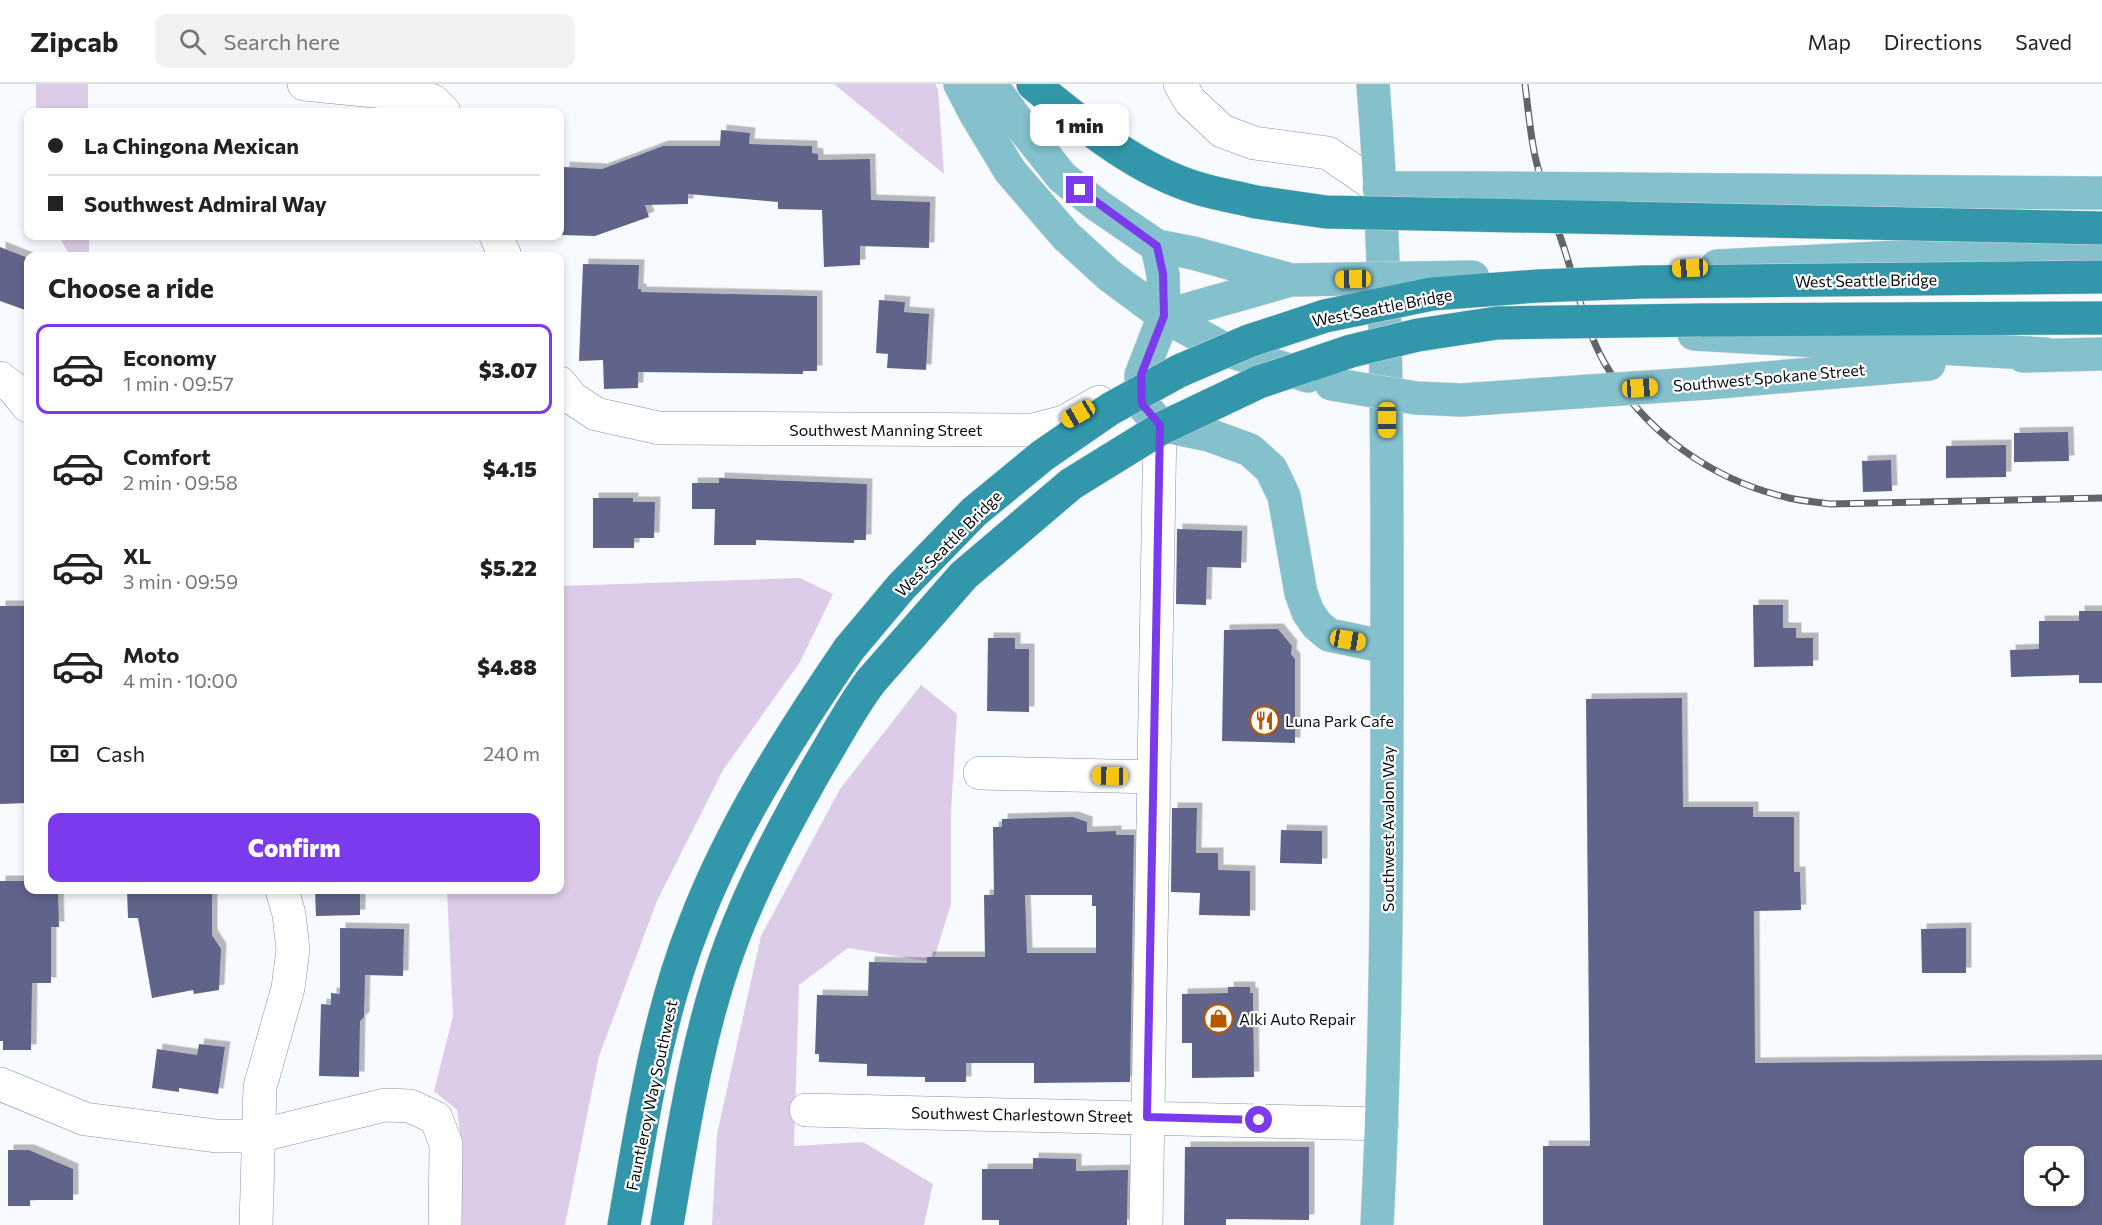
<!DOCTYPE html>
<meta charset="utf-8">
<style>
body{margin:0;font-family:Commissioner,sans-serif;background:#f2f2f2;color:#222;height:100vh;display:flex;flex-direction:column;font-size:22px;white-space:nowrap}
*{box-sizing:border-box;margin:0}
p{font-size:20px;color:#767676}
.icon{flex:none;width:33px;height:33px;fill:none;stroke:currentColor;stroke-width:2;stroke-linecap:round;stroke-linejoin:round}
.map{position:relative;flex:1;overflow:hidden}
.drawer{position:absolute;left:24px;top:168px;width:540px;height:642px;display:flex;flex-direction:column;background:#fff;border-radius:12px;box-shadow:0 3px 9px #0003}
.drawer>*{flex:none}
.top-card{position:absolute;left:24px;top:24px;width:540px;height:132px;border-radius:12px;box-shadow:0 3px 9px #0003;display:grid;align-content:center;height:132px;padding:0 24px;background:#fff}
.buttons{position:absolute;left:2024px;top:1062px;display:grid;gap:12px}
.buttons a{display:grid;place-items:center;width:60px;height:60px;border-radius:12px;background:#fff;box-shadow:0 3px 9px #0003;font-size:30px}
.end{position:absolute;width:27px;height:27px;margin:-14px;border:8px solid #7c3aed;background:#fff;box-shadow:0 0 0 3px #fff}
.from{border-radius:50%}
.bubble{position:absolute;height:42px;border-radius:12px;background:#fff;box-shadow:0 3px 9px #0003;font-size:20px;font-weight:800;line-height:42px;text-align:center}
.car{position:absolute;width:18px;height:36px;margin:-18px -9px;border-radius:8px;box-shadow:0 0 4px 2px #0007;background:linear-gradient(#f5c518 24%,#345 0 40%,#f5c518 0 76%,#345 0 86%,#f5c518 0)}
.top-card b{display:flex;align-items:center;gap:21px;height:57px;font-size:22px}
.top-card b+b{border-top:2px solid #e0e0e0}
.top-card i{width:15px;height:15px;background:#222}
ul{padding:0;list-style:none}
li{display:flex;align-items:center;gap:18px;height:90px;margin:0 12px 9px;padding:0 12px;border:3px solid transparent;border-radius:12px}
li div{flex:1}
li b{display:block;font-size:22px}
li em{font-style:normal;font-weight:800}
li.active{border-color:#7c3aed}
li>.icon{width:54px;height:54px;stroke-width:1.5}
h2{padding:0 24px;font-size:27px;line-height:72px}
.pay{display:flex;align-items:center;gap:15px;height:66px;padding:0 24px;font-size:22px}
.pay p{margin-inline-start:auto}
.cta{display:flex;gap:12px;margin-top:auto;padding:12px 24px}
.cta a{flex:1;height:69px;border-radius:12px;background:#7c3aed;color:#fff;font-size:24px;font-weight:800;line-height:69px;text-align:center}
header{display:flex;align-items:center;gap:36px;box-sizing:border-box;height:84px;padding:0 30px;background:#fff;border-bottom:2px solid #e0e0e0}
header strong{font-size:28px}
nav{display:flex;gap:33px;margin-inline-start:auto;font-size:21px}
.search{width:420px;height:54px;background:#f2f2f2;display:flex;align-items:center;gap:15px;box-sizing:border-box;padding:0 21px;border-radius:12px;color:#767676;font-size:22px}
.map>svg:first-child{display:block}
.green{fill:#ddcce7}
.building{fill:#60648a;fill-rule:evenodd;filter:url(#shadow)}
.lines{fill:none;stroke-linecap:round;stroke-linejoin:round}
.minor-casing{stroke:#7f93a5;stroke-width:34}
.major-casing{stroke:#d7d8d9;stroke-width:34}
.highway-casing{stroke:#d7d8d9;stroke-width:34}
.minor{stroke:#fff;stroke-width:33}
.major{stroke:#84c1cc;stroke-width:33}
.highway{stroke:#3297aa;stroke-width:33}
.rail-casing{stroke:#60656b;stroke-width:7}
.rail{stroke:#fff;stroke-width:4.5;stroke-dasharray:14;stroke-linecap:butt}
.major-bridge-casing{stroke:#d7d8d9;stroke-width:34;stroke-linecap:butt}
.highway-bridge-casing{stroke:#d7d8d9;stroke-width:34;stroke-linecap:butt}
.major-bridge{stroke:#84c1cc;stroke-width:33}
.highway-bridge{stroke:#3297aa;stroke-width:33}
.route{stroke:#7c3aed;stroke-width:8}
.labels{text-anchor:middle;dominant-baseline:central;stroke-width:4.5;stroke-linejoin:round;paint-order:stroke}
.street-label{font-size:16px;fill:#060d14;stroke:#fff}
.poi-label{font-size:16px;fill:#060d14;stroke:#fff;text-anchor:start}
</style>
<header>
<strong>Zipcab</strong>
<div class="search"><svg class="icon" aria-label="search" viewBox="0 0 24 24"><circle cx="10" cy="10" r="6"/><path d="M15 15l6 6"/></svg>Search here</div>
<nav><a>Map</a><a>Directions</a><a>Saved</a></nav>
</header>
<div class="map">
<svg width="2102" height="1141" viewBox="0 0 2102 1141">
<defs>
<filter id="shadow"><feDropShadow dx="5.5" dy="-5.5" stdDeviation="0" flood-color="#0004"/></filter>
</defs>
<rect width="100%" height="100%" fill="#f7fbff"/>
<!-- green -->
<path class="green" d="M 36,0 L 88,0 L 88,28 L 36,28 Z
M 834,0 L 935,0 L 938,5 L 944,90 Z
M 59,152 L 89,152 L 89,172 L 70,172 Z
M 800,494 L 833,510 L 800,578 L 723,686 L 657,817 L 599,972 L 565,1141 L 461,1141 L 462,1063 L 457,1026 L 434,1007 L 453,932 L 447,806 L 560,806 L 560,502 Z
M 921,601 L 957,630 L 951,728 L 951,820 L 933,878 L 848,864 L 799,901 L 794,1062 L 863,1058 L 933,1100 L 924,1141 L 712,1141 L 717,1050 L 761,852 L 840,705 Z"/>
<!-- building -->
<path class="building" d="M 721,46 L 750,49 L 749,60 L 812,62 L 812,69 L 818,70 L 818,76 L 870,75 L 871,116 L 930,118 L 929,164 L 860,162 L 860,181 L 824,183 L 822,126 L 778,125 L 778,118 L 688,110 L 688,120 L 645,121 L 649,133 L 595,152 L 561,151 L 564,83 L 602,85 L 663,62 L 720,62 Z
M 0,163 L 28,174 L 28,227 L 0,217 Z
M 583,180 L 639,181 L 638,205 L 641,205 L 641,208 L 817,212 L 817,287 L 803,287 L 803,290 L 638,288 L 638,304 L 604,305 L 603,276 L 579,277 Z
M 879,216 L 905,218 L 904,228 L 929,230 L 926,286 L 887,284 L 888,270 L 876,269 Z
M 2068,348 L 2069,377 L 2014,378 L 2014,349 Z
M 2006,361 L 2006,393 L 1946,394 L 1946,362 Z
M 1891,376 L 1892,407 L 1863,408 L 1862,377 Z
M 719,394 L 867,400 L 866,456 L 854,456 L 854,459 L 756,456 L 756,461 L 714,461 L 715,425 L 692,425 L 692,399 L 719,399 Z
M 593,414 L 633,414 L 633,418 L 655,418 L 654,454 L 634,454 L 634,464 L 593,464 Z
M 1177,445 L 1242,447 L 1241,484 L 1207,483 L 1206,521 L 1176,520 Z
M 1753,521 L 1783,521 L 1783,544 L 1796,544 L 1796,554 L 1813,554 L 1813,582 L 1754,583 Z
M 0,522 L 26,522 L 28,719 L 0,720 Z
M 2079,527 L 2102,527 L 2102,599 L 2079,599 L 2079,591 L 2011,593 L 2010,566 L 2039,565 L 2039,537 L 2079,537 Z
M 1278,545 L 1292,562 L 1291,570 L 1295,575 L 1295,659 L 1222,657 L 1224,546 Z
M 988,554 L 1015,554 L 1015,565 L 1029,565 L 1029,628 L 987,627 Z
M 1682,614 L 1683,723 L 1753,723 L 1753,733 L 1794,733 L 1794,788 L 1800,788 L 1801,826 L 1754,827 L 1755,979 L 2102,976 L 2102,1141 L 1543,1141 L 1543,1062 L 1590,1062 L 1586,615 ZM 2034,1072 L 2073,1072 L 2073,1112 L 2034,1112 Z
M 1172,724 L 1197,724 L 1196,769 L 1218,769 L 1218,786 L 1250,787 L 1250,832 L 1199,831 L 1200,809 L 1171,808 Z
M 1073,733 L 1087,738 L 1087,748 L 1116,747 L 1116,751 L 1134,751 L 1130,998 L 1034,999 L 1034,979 L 966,979 L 966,998 L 925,998 L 925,993 L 867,992 L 867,980 L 819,978 L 819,970 L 815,970 L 817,911 L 868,912 L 869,878 L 927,879 L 927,873 L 985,873 L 984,811 L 994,811 L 993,743 L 1002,743 L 1002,735 ZM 1025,811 L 1092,811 L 1092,822 L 1096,822 L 1096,869 L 1027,869 Z
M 1281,746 L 1322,747 L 1322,780 L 1280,779 Z
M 0,797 L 28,797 L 28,806 L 58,806 L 59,843 L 51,843 L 51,899 L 32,899 L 31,966 L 3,966 L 3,957 L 0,957 Z
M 127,806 L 212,806 L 212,851 L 221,865 L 219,906 L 194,910 L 193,906 L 152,914 L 138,834 L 128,834 Z
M 315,806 L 360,807 L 360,831 L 316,832 Z
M 340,844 L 404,845 L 403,892 L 365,891 L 364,933 L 360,937 L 359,993 L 319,992 L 321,920 L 331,921 L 331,909 L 340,910 Z
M 1966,844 L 1966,889 L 1922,889 L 1921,845 Z
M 1228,903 L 1250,903 L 1250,909 L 1253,909 L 1254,993 L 1192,994 L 1192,959 L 1182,959 L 1182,910 L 1228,909 Z
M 199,960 L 225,963 L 218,1010 L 179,1004 L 179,1008 L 152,1004 L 157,965 L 197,971 Z
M 1185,1063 L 1309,1063 L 1309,1136 L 1226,1135 L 1226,1141 L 1184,1141 Z
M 8,1066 L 29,1066 L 73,1085 L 73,1116 L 30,1116 L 30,1122 L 8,1122 Z
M 1033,1074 L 1076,1075 L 1076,1087 L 1128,1086 L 1127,1141 L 999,1141 L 999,1136 L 982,1136 L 982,1085 L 1033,1085 Z"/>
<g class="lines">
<defs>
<path id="minor" d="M 304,0 L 415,11 L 433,17 L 444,28
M 1180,0 L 1190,17 L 1222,47 L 1254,59 L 1328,69 L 1379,104
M 496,152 L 505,172
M 0,294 L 12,303 L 28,322
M 560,299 L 572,314 L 596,330 L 659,344 L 1033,346 L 1064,338 L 1099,318
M 980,689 L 1154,693
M 0,1000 L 85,1035 L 216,1052 L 258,1052 L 385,1021 L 410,1022 L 436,1034 L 446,1060 L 445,1141
M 806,1026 L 1382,1040
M 256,1141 L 260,1003 L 288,904 L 293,866 L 289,830 L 282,806
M 1146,1141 L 1160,341"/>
<path id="major" d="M 960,0 L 975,29 L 1010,87 L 1066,152 L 1110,192 L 1164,232 L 1226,266 L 1308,292
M 991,0 L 1019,39 L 1062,93 L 1097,121 L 1157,162 L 1193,169 L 1291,196
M 1373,0 C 1388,187 1387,374 1387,562 C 1387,755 1387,948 1377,1141
M 1379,104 L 1472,104
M 1616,105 L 2102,109
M 1157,162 L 1163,191 L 1164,232 L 1141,291 L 1142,320 L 1160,341 L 1209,351 L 1250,366 L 1271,385 L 1284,412 L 1301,509 L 1308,528 L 1317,541 L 1329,551 L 1387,563
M 1717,182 L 2102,163
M 1164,232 L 1291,196
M 1694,250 L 2045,270
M 2023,272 L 2102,270
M 1707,299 L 1929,280"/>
<path id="highway" d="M 1033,0 C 1082,40 1135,85 1197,104 C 1216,110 1236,113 1256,118
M 1701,236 L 2102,234
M 624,1141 C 642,1040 656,937 694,841 C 732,742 789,653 849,565
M 667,1141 C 683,1048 697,951 730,862 C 753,800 784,743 816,686 C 834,656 850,625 871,597"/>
</defs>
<!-- minor casing -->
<use href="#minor" class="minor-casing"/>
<!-- major casing -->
<use href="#major" class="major-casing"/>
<!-- highway casing -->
<use href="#highway" class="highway-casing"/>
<!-- minor -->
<use href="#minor" class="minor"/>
<!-- major -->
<use href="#major" class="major"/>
<!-- highway -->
<use href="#highway" class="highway"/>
<defs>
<path id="rail" d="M 1525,0 C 1528,24 1530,48 1535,72 C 1542,104 1555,136 1565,167 C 1577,204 1585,244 1604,278 C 1644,348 1711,396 1789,414 C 1802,417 1816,418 1830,420 L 2102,414"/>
</defs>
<!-- rail casing -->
<use href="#rail" class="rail-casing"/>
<!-- rail -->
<use href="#rail" class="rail"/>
<defs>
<path id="major-bridge" d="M 1472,104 L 1616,105
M 1291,196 L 1473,193
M 1331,300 L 1416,314 L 1461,316 L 1707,299"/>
<path id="highway-bridge" d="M 1256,118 L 1326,128 L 2102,144
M 849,565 L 901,503 L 974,428 L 1042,372 L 1110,325 L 1179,287 L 1249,257 L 1325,232 L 1432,210 L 1538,202 L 1643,198 L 2102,193
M 871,597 L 964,491 L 1071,400 L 1160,345 L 1259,298 L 1351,267 L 1418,251 L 1497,239 L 1701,236"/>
</defs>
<!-- major-bridge casing -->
<use href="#major-bridge" class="major-bridge-casing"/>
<!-- highway-bridge casing -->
<use href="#highway-bridge" class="highway-bridge-casing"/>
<!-- major-bridge -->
<use href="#major-bridge" class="major-bridge"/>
<!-- highway-bridge -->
<use href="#highway-bridge" class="highway-bridge"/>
</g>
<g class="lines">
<!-- route -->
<path class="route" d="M 1080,106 L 1157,162 L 1163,190 L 1164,232 L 1141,291 L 1142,320 L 1160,341 L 1147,1033 L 1259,1036"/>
</g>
<!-- icons -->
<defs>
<symbol id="restaurant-ring" viewBox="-11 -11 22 22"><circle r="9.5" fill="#fff" stroke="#b55900" stroke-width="1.5"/><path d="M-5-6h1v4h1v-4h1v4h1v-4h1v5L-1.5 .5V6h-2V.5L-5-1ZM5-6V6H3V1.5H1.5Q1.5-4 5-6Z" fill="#b55900"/></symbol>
<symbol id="shop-ring" viewBox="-11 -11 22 22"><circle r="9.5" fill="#fff" stroke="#b55900" stroke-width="1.5"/><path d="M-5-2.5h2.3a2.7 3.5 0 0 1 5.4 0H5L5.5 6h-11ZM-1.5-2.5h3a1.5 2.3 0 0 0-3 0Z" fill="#b55900"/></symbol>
</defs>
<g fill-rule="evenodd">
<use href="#restaurant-ring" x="1248" y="620" width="33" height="33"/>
<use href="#shop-ring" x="1202" y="918" width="33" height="33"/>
</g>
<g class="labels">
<!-- street labels -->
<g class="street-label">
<text transform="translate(1866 196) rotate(-1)">West Seattle Bridge</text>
<text transform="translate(1382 223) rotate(-11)">West Seattle Bridge</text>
<text transform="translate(1769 293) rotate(-5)">Southwest Spokane Street</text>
<text x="886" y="345">Southwest Manning Street</text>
<text transform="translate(948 459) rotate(-45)">West Seattle Bridge</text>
<text transform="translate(1387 745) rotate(-90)">Southwest Avalon Way</text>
<text transform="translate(651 1011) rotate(-78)">Fauntleroy Way Southwest</text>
<text transform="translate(1022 1030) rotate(1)">Southwest Charlestown Street</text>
</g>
<!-- poi labels -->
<g class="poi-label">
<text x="1285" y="636">Luna Park Cafe</text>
<text x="1239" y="934">Alki Auto Repair</text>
</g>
</g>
</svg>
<div class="buttons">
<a><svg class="icon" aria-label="locate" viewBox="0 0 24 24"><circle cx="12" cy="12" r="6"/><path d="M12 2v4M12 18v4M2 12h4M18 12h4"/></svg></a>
</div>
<i class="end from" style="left:1259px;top:1036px"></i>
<i class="end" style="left:1080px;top:106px"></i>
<div class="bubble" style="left:1030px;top:20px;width:99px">1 min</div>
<i class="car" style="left:1690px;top:184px;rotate:267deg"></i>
<i class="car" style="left:1353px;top:195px;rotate:269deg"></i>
<i class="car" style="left:1640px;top:304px;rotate:86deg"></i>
<i class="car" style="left:1078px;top:330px;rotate:240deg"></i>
<i class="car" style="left:1387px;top:336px;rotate:180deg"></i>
<i class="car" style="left:1348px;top:556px;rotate:100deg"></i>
<i class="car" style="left:1110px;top:692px;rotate:271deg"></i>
<div class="top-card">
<b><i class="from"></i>La Chingona Mexican</b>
<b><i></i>Southwest Admiral Way</b>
</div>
<section class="drawer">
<h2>Choose a ride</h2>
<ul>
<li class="active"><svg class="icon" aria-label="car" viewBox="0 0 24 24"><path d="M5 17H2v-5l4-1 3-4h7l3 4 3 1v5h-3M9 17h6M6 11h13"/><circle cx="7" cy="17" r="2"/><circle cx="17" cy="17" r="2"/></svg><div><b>Economy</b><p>1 min · 09:57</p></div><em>$3.07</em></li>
<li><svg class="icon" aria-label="car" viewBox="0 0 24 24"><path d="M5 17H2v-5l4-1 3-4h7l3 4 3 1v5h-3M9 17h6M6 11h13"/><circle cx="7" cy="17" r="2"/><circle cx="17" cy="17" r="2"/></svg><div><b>Comfort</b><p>2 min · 09:58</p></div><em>$4.15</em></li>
<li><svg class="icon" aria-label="car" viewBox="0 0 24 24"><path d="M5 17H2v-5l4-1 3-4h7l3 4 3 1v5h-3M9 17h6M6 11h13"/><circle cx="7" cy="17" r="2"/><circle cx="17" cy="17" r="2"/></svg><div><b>XL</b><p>3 min · 09:59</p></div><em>$5.22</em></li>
<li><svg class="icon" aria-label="car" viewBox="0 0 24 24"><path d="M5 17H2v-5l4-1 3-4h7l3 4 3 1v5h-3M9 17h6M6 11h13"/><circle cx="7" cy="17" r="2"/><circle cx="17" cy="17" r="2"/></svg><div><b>Moto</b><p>4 min · 10:00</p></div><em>$4.88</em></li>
</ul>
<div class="pay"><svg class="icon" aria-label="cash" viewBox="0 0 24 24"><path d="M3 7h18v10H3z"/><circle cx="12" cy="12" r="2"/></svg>Cash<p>240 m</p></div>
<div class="cta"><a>Confirm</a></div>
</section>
</div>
